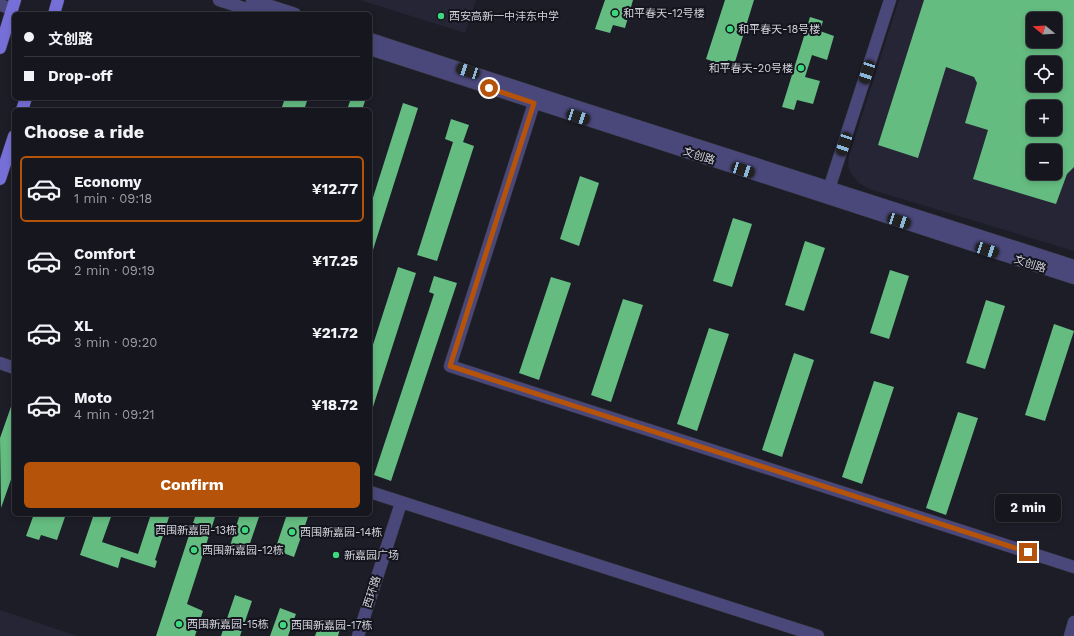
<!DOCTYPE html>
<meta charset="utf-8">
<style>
body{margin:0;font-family:"Work Sans","Noto Sans SC",sans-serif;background:#23232b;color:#f1f3f6;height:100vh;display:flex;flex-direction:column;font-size:15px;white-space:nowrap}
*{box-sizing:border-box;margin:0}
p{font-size:13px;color:#9e9fa4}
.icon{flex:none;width:22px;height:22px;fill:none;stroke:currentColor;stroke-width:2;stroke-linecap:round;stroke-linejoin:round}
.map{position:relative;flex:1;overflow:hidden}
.details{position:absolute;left:12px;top:108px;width:360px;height:408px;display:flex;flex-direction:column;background:#16161e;border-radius:6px;box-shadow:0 2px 6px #0003,0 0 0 1px #35353c}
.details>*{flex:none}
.top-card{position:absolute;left:12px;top:12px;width:360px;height:88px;border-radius:6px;box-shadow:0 2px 6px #0003,0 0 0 1px #35353c;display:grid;align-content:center;height:88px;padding:0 12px;background:#16161e}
.needle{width:26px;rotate:288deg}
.buttons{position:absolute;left:1026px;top:12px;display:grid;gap:8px}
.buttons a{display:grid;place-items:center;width:36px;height:36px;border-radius:6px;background:#16161e;box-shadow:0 2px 6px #0003,0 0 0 1px #35353c;font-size:20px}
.end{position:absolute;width:18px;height:18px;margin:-9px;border:5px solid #b45309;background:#fff;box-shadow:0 0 0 2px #fff}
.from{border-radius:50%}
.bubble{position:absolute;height:28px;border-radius:6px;background:#16161e;box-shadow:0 2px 6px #0003,0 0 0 1px #35353c;font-size:13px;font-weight:700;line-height:28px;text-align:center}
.car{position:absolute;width:12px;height:24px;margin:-12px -6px;border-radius:5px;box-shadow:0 0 3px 1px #0007;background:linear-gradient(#222 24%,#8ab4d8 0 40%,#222 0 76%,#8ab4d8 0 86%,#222 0)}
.top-card b{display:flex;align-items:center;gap:14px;height:38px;font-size:15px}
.top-card b+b{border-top:1px solid #35353c}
.top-card i{width:10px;height:10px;background:#f1f3f6}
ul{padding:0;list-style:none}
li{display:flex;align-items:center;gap:12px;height:66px;margin:0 8px 6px;padding:0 4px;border:2px solid transparent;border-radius:6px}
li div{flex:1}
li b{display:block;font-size:15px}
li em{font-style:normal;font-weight:700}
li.current{border-color:#b45309}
li>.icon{width:36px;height:36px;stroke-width:1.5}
h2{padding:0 12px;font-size:18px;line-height:48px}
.primary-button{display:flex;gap:8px;margin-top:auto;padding:8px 12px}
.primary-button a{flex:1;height:46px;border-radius:6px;background:#b45309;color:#fff;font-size:16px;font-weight:700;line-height:46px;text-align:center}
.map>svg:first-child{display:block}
.built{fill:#252535;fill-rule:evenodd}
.building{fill:#64bc81;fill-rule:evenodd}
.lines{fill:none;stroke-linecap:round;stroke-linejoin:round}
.minor-casing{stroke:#3a3a44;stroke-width:13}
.major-casing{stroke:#3a3a44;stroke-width:13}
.minor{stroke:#4a487a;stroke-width:12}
.major{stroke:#766fd7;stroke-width:12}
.route{stroke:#b45309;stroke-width:5}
.poi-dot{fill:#3ed77d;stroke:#14141e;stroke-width:1.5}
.labels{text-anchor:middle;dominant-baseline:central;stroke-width:4;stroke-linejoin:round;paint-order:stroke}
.poi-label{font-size:11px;fill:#d2d3da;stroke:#14141e;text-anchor:start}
.street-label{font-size:11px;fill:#d2d3da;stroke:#14141e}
</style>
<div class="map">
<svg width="1074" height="636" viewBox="0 0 1074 636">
<rect width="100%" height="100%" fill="#1d1d28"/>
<!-- built -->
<path class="built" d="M 360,0 L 476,0 L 465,33 Z
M 899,0 L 1074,0 L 1074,251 L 869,189 L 859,183 L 851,173 L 848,166 L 849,156 ZM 1033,19 L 1055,19 L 1055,41 L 1033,41 ZM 1033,63 L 1055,63 L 1055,85 L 1033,85 ZM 1033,107 L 1055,107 L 1055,129 L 1033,129 ZM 1033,151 L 1055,151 L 1055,173 L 1033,173 Z
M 0,610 L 77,636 L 0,636 Z"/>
<!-- building -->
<path class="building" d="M 605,0 L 633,0 L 625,28 L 613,25 L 610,33 L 595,29 Z
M 725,0 L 754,0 L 735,62 L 728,60 L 726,66 L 706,59 Z
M 924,0 L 1074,0 L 1074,167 L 1067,174 L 1056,204 L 973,179 L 988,130 L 965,123 L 977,83 L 974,77 L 946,67 L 918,158 L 878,145 ZM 1033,19 L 1055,19 L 1055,41 L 1033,41 ZM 1033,63 L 1055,63 L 1055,85 L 1033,85 ZM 1033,107 L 1055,107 L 1055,129 L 1033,129 ZM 1033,151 L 1055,151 L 1055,173 L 1033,173 Z
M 810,17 L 823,21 L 820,31 L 834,36 L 827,60 L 812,55 L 805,77 L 820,81 L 813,104 L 797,100 L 794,110 L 782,107 Z
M 285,98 L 308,98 L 304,110 L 281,110 Z
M 351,98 L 366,98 L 362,110 L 347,110 Z
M 403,103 L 418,108 L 372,253 L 370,252 L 370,207 Z
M 451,119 L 469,125 L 463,142 L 474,146 L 437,261 L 417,255 L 453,142 L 445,139 Z
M 580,176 L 599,183 L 579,246 L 560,239 Z
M 733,218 L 752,224 L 732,287 L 713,281 Z
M 805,241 L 825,248 L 804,311 L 785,305 Z
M 398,267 L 416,273 L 372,410 L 370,410 L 370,354 Z
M 890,270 L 909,276 L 889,339 L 870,333 Z
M 434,276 L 457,283 L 391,481 L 374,475 L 434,294 L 429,292 Z
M 551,277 L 571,283 L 539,380 L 519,373 Z
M 623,299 L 643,305 L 611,402 L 591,395 Z
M 986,300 L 1005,306 L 985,369 L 966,363 Z
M 1054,324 L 1074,331 L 1045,421 L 1025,415 Z
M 709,328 L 729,334 L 697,431 L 677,424 Z
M 794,353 L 814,360 L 782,457 L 762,450 Z
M 874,381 L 894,387 L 862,484 L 842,477 Z
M 13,401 L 14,471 L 1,508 L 0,438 Z
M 958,412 L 978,418 L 946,515 L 926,508 Z
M 34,514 L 66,514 L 57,540 L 41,535 L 39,540 L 26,536 Z
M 94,514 L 112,514 L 102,542 L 138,554 L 151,514 L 170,514 L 155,560 L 157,561 L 155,568 L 121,557 L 118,568 L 80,555 Z
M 196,514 L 216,514 L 187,604 L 203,611 L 195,636 L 156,636 Z
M 240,514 L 260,514 L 247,552 L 230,546 Z
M 287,514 L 309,514 L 294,557 L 275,550 Z
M 235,595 L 252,601 L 240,636 L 221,636 Z
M 280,608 L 296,614 L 288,636 L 270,636 Z
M 320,622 L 340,629 L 338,636 L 315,636 Z"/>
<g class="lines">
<defs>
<path id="minor" d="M 219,0 L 262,14
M 252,0 L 295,14
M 0,5 L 12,9
M 370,39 L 581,108 L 1074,266
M 370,49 L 1074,278
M 537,94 L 450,366 L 1074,567
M 827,195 L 890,0
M 0,363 L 14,368
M 370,492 L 818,636
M 358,636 L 401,503
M 1070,636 L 1074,622"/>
<path id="major" d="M 54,14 L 58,0
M 0,48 L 15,0
M 22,110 L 26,98
M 0,179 L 14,136"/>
</defs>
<!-- minor casing -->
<use href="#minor" class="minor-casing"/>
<!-- major casing -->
<use href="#major" class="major-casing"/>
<!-- minor -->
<use href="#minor" class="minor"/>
<!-- major -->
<use href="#major" class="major"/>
</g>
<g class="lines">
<!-- route -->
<path class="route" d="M 489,88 L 534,103 L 450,366 L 1028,552"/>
</g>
<!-- markers -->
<g class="poi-dot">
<circle cx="615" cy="13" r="4"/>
<circle cx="441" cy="16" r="4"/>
<circle cx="730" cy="29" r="4"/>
<circle cx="801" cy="68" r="4"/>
<circle cx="245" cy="530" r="4"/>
<circle cx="292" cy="532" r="4"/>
<circle cx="194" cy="550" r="4"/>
<circle cx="336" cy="555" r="4"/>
<circle cx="179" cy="624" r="4"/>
<circle cx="283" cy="625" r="4"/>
</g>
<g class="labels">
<!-- poi labels -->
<g class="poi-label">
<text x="623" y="13">和平春天-12号楼</text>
<text x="449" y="16">西安高新一中沣东中学</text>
<text x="738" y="29">和平春天-18号楼</text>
<text x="793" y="68" text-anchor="end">和平春天-20号楼</text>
<text x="237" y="530" text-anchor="end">西围新嘉园-13栋</text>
<text x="300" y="532">西围新嘉园-14栋</text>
<text x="202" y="550">西围新嘉园-12栋</text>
<text x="344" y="555">新嘉园广场</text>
<text x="187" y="624">西围新嘉园-15栋</text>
<text x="291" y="625">西围新嘉园-17栋</text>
</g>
<!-- street labels -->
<g class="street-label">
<text transform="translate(699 156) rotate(18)">文创路</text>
<text transform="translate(1030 264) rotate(18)">文创路</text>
<text transform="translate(372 592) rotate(-72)">西环路</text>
</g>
</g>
</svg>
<div class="buttons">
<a><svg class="needle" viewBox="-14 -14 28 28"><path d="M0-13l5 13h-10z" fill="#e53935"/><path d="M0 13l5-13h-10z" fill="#9e9fa4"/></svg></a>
<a><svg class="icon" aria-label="locate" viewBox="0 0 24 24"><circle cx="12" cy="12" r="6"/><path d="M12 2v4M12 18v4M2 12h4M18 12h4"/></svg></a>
<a>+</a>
<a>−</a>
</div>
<i class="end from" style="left:489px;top:88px"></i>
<i class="end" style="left:1028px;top:552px"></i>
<div class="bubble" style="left:995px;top:494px;width:66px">2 min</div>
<i class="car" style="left:468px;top:71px;rotate:288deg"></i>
<i class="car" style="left:867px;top:72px;rotate:198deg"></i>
<i class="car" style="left:578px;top:117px;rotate:108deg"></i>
<i class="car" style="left:844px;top:144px;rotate:198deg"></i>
<i class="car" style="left:743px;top:170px;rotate:108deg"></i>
<i class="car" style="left:899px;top:221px;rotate:108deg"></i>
<i class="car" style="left:987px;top:250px;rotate:108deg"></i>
<div class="top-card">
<b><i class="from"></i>文创路</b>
<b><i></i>Drop-off</b>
</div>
<section class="details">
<h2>Choose a ride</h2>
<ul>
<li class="current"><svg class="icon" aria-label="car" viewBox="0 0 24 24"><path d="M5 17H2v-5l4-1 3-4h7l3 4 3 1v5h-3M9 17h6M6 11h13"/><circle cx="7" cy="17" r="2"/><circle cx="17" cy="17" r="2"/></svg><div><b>Economy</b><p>1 min · 09:18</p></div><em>¥12.77</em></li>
<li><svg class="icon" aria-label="car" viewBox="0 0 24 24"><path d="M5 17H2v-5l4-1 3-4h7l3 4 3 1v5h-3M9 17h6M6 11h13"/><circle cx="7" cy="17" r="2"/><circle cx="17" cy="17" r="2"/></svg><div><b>Comfort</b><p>2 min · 09:19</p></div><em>¥17.25</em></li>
<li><svg class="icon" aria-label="car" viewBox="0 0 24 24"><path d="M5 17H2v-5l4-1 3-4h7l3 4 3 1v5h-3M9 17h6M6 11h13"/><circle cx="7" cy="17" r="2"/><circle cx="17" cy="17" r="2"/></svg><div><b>XL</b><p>3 min · 09:20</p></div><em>¥21.72</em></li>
<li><svg class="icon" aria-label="car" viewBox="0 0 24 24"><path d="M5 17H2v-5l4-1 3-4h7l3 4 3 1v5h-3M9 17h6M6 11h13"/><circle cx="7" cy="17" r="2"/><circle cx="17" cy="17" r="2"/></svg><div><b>Moto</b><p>4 min · 09:21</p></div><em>¥18.72</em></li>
</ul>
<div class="primary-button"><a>Confirm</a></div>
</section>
</div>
